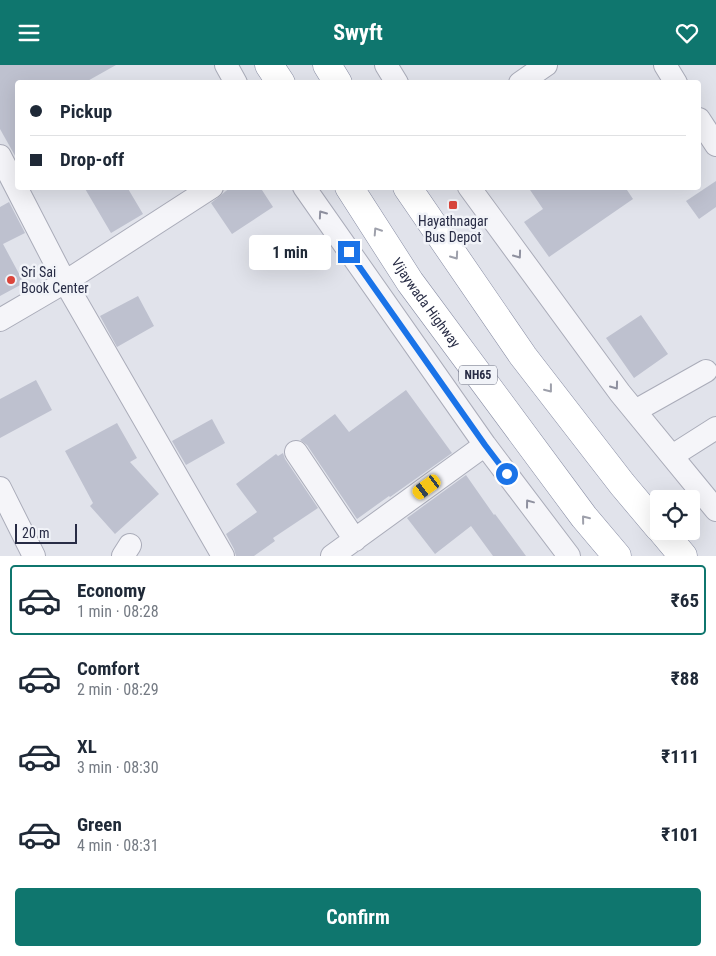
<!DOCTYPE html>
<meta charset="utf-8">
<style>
body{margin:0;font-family:"Roboto Condensed",sans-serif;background:#f6f6f7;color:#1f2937;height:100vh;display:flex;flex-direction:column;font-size:19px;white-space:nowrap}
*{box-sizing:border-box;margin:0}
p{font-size:16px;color:#747a83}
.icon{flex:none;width:28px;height:28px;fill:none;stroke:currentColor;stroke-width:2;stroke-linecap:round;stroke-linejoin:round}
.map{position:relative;height:491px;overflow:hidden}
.drawer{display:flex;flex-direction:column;background:#fff;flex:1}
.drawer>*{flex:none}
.guide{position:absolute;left:15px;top:15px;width:686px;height:110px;border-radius:5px;box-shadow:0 5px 20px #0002;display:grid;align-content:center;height:110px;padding:0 15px;background:#fff}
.controls{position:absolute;left:650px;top:425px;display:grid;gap:10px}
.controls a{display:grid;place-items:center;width:50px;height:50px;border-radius:5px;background:#fff;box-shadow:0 5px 20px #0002;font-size:25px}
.scale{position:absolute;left:15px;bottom:12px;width:62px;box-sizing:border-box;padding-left:5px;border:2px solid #282c45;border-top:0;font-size:14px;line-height:18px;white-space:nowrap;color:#282c45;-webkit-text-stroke:4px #f1f3f8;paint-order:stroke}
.end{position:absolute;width:22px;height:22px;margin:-11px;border:6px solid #1a73e8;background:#fff;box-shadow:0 0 0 2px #fff}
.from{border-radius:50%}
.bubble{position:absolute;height:35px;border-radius:5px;background:#fff;box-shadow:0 5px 20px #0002;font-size:16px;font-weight:700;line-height:35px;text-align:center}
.car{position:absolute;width:15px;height:30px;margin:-15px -8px;border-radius:6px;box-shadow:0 0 4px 1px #0007;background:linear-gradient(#f5c518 24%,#345 0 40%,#f5c518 0 76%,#345 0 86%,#f5c518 0)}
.guide b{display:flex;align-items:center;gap:18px;height:48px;font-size:19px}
.guide b+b{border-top:1px solid #e0e1e3}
.guide i{width:12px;height:12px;background:#1f2937}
ul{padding:9px 0 0;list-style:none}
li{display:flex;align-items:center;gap:15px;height:70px;margin:0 10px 8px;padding:0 5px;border:2px solid transparent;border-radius:5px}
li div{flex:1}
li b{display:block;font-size:19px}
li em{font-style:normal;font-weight:700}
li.selected{border-color:#0f766e}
li>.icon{width:45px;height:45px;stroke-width:1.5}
.button{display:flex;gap:10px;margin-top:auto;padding:10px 15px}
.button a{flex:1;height:58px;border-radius:5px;background:#0f766e;color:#fff;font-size:20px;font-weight:700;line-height:58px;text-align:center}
header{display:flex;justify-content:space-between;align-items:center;height:65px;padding:0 15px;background:#0f766e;color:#fff;font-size:22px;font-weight:700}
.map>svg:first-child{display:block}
.building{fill:#bec1cf}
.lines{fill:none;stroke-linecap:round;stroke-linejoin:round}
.minor-casing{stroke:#aaacb9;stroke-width:24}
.highway-casing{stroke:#878ca3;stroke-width:29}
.minor{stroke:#f5f5f9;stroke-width:22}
.highway{stroke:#fff;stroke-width:28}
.oneway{stroke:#8e909f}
.oneway2{stroke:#9ea0ab}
.route{stroke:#1a73e8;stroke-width:6}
.poi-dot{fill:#db453b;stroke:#f1f3f8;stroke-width:2}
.labels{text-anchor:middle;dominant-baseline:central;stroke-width:5;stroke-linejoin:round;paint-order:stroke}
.shield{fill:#f1f3f8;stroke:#64687b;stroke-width:1}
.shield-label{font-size:12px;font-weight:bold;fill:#282c45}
.poi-label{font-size:14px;fill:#282c45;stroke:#f1f3f8}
.street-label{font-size:14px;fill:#282c45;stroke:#f1f3f8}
</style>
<header><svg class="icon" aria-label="menu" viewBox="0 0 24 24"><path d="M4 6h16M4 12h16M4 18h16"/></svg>Swyft<svg class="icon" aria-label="heart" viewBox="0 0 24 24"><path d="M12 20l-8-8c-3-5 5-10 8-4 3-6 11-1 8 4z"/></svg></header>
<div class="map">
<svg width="716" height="491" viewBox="0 0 716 491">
<rect width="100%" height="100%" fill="#e1e3eb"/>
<!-- building -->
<path class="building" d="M 0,0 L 116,0 L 84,18 L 18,18 L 18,96 L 0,64 Z
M 716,116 L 716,142 L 699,154 L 686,136 Z
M 84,122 L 127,122 L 143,149 L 111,168 Z
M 231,122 L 260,122 L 273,142 L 232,169 L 211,138 Z
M 528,122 L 625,122 L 633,134 L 549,192 L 524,157 L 543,144 Z
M 9,137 L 25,168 L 3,179 L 24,218 L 0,231 L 0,142 Z
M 138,231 L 154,261 L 117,282 L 100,251 Z
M 641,250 L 668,289 L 634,313 L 606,273 Z
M 36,315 L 52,345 L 0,373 L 0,334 Z
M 406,325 L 452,388 L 390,432 L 389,431 L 357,454 L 307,380 L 300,375 L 335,349 L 349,367 Z
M 212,354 L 225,378 L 186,400 L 172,376 Z
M 117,358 L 137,393 L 130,397 L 159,429 L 115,469 L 90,441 L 93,438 L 65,386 Z
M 283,388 L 285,394 L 318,443 L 273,473 L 275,476 L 254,491 L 236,491 L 234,484 L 226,469 L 257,447 L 236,419 L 276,389 L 278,391 Z
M 466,410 L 494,450 L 495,449 L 526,491 L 493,491 L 471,461 L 435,489 L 407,453 Z"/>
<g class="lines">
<defs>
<path id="minor" d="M 226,0 L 236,18
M 386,0 L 397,18
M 665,0 L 676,18
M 520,18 L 546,0
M 699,54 L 716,80
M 0,91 L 65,217 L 223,491
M 304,122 L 485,380 L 569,491
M 469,122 L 620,328 L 716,445
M 0,255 L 65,217 L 212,122
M 635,346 L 706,306
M 296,387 L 355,475
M 672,391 L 716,363
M 0,423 L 34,491
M 123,491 L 130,480
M 332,491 L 485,380"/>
<g id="highway">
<path d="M 269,0 L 281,18"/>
<path d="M 327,0 L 338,18"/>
<path id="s1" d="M 349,122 L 410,217 L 584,452 L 617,491"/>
<path d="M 407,122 L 523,291 L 622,419 L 659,463"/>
<path d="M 662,466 L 683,491"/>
</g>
</defs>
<!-- minor casing -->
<use href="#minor" class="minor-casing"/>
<!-- highway casing -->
<use href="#highway" class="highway-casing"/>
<!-- minor -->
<use href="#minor" class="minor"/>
<!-- highway -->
<use href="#highway" class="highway"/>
</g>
<!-- one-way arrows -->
<defs><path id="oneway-chevron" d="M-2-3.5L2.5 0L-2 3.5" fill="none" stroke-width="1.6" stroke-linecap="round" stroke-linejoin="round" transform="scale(1.25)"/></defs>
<g class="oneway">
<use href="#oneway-chevron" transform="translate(322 149) rotate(-125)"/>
<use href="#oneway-chevron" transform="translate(518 190) rotate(54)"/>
<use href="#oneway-chevron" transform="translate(615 321) rotate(54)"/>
<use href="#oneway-chevron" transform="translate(529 438) rotate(-127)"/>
</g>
<g class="oneway2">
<use href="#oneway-chevron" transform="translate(377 166) rotate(-123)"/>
<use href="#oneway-chevron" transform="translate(455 191) rotate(55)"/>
<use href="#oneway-chevron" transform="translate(549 324) rotate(52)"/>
<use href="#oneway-chevron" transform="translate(585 454) rotate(-129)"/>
</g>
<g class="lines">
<!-- route -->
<path class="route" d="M 349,187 L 485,380 L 507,409"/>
</g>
<!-- markers -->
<g class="poi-dot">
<rect x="448" y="135" width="10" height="10" rx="2.5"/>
<circle cx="11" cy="215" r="5"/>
</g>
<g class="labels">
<!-- shield labels -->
<rect class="shield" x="459" y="300.5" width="38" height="19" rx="4"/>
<g class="shield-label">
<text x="478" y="310">NH65</text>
</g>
<!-- poi labels -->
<g class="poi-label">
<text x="453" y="156">Hayathnagar<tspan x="453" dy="16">Bus Depot</tspan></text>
<text x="21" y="207" text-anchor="start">Sri Sai<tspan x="21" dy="16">Book Center</tspan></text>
</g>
<!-- street labels -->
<g class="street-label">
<text stroke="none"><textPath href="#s1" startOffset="139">Vijaywada Highway</textPath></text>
</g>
</g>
</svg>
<div class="controls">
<a><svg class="icon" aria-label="locate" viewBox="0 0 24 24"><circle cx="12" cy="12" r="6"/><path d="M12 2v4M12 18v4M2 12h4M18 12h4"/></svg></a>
</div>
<div class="scale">20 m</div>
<i class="end from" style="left:507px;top:409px"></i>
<i class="end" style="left:349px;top:187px"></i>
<div class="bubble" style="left:249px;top:170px;width:82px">1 min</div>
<i class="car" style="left:427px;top:422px;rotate:234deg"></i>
<div class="guide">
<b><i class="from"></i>Pickup</b>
<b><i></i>Drop-off</b>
</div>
</div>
<section class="drawer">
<ul>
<li class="selected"><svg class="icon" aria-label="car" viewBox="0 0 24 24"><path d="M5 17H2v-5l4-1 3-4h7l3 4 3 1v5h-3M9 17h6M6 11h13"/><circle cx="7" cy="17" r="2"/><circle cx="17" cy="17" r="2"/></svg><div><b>Economy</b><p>1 min · 08:28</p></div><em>₹65</em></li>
<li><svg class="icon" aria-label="car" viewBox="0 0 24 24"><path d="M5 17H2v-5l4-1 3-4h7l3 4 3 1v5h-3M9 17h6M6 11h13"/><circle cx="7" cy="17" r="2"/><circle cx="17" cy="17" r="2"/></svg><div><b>Comfort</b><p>2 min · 08:29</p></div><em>₹88</em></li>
<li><svg class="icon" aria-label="car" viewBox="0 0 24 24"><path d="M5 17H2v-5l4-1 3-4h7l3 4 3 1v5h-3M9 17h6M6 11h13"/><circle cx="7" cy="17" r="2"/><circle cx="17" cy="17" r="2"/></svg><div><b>XL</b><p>3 min · 08:30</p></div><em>₹111</em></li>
<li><svg class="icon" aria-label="car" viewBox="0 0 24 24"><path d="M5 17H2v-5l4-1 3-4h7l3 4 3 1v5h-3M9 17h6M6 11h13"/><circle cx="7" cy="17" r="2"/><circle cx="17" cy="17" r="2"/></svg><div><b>Green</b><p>4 min · 08:31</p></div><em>₹101</em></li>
</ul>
<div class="button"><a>Confirm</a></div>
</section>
